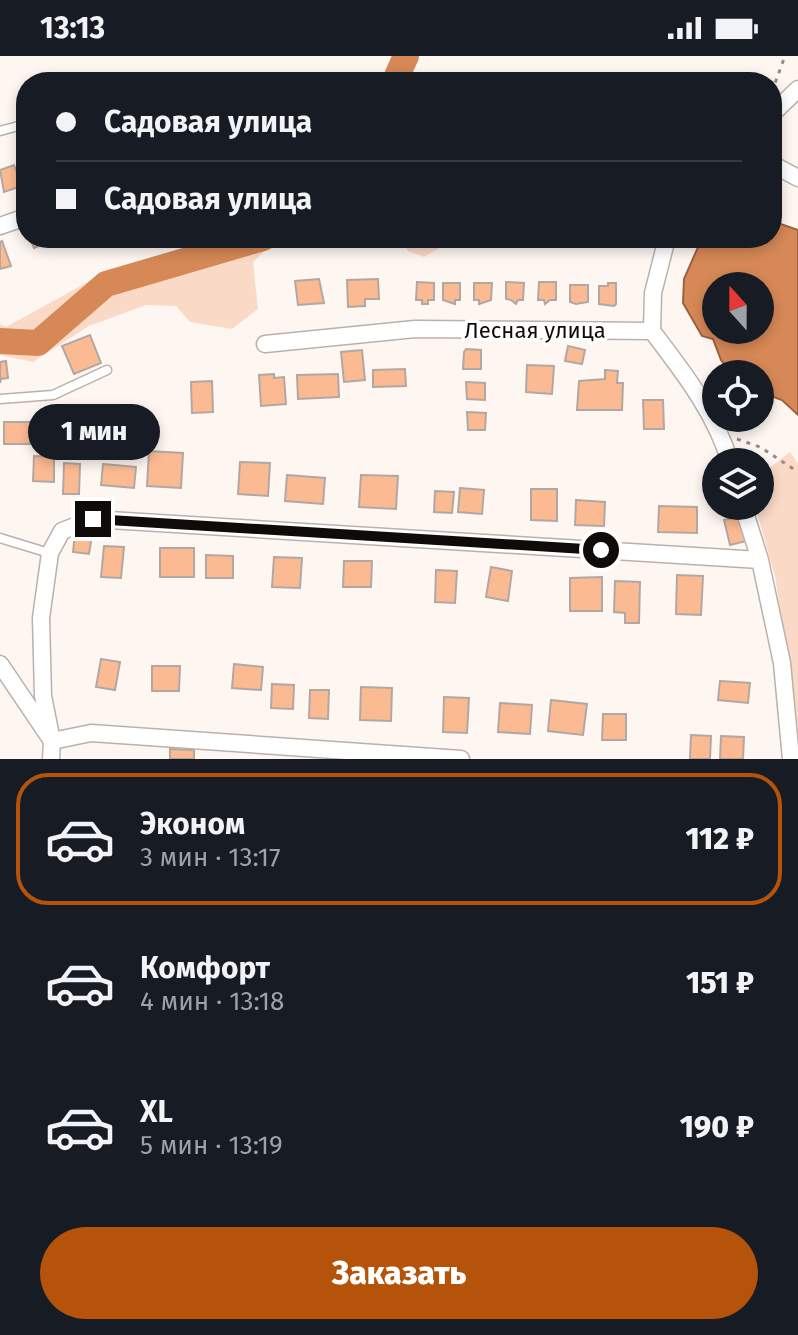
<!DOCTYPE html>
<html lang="ru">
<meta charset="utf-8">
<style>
body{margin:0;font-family:"Fira Sans",sans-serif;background:#20242c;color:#f1f3f6;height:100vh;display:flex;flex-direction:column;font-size:30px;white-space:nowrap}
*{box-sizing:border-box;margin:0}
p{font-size:26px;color:#9ea1a6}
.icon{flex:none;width:44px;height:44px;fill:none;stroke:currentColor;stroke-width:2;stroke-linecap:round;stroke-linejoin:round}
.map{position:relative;height:703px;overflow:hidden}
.side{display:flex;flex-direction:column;background:#171b24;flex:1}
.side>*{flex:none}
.top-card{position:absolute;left:16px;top:16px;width:766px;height:176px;border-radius:32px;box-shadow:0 4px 12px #0003;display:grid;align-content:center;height:176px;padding:0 40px;background:#171b24}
.needle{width:52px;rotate:339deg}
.controls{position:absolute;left:702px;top:216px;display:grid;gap:16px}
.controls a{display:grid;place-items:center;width:72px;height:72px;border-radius:50%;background:#171b24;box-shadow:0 4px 12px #0003;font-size:40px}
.end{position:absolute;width:36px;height:36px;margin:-18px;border:10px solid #0e0b09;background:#fff;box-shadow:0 0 0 4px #fff}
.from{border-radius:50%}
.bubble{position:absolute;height:56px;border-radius:28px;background:#171b24;box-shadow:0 4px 12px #0003;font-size:26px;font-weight:800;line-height:56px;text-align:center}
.top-card b{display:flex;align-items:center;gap:28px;height:76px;font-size:30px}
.top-card b+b{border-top:2px solid #363941}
.top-card i{width:20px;height:20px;background:#f1f3f6}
ul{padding:14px 0 0;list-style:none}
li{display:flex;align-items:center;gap:24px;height:132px;margin:0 16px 12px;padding:0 24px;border:4px solid transparent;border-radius:32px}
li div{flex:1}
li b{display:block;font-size:30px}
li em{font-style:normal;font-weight:800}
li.current{border-color:#b45309}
li>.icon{width:72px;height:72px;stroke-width:1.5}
.button{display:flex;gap:16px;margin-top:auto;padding:16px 40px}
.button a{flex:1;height:92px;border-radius:48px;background:#b45309;color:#fff;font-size:32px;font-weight:800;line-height:92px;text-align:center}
.status{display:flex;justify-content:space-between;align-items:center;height:56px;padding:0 40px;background:#171b24;direction:ltr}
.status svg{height:22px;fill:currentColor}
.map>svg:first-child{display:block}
.green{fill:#fadac7}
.water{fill:#d68856;stroke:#9a623f;stroke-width:2;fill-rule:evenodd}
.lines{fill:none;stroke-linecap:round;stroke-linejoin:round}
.river{stroke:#d68856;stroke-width:26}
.building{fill:#fcba92;stroke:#b2a8a3;stroke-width:2}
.lane-casing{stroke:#bbb1ac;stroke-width:11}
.street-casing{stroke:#bbb1ac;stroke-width:19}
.path{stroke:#928d89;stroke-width:3;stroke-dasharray:4 6;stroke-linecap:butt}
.lane{stroke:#fff;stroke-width:8}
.street{stroke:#fff;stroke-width:16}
.route{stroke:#0e0b09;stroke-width:10}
.labels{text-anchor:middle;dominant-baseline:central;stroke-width:7;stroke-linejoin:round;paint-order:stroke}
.street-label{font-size:22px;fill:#0e0b09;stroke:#fff}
</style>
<div class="status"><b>13:13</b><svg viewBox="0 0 49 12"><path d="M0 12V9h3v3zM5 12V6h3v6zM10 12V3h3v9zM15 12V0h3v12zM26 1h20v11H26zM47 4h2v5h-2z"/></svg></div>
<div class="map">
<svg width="798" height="703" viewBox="0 0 798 703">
<rect width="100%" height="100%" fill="#fef6f1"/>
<!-- green -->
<path class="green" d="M 213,182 L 279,182 L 253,206 L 258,253 L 232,273 L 190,266 L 176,250 L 146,249 L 89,270 L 33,306 L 0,299 L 0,268 L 6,271 L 95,222 L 183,206 Z
M 401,182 L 457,182 L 424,201 L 408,195 Z
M 790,396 L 798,408 L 798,672 L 775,520 L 755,450 L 760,450 L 760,419 Z"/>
<!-- water -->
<path class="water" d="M 772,165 L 798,174 L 798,359 L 782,344 L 760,336 L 760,318 L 731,318 L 721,304 L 713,283 L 702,280 L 683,247 L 684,223 L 702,182 L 772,182 ZM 716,230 L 760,230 L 760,274 L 716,274 Z"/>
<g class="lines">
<!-- river -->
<path class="river" d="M 401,26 L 397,20 L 406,0
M 0,285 L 38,287 L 106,228 L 263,182"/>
</g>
<!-- building -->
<path class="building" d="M 14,109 L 22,130 L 4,136 L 0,114 Z
M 30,182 L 51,182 L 52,185 L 34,192 Z
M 2,185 L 11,210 L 0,213 L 0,186 Z
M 319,223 L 324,247 L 298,249 L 295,225 Z
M 378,223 L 379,243 L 365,243 L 365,250 L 348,251 L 347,224 Z
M 417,226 L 434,227 L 434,244 L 428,244 L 428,248 L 422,248 L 422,244 L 416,244 Z
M 506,226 L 524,227 L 523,244 L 518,244 L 516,248 L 511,244 L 506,243 Z
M 539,226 L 556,226 L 556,244 L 550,244 L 545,248 L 544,244 L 538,244 Z
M 443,227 L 460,227 L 460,244 L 455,244 L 455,248 L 443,244 Z
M 474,227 L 492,227 L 491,244 L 479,248 L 479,244 L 474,244 Z
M 608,227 L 616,227 L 616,248 L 614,250 L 599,248 L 599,230 L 608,230 Z
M 570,229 L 588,229 L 588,246 L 576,248 L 570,246 Z
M 90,279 L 101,307 L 74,318 L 62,290 Z
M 568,290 L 585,294 L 582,308 L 565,305 Z
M 466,293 L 481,294 L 481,313 L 463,313 L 464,296 Z
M 362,294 L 365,324 L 344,326 L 341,296 Z
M 6,305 L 8,322 L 1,323 L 0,327 L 0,306 Z
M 527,309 L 554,310 L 552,338 L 526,336 Z
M 405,313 L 406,330 L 373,331 L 373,314 Z
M 605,314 L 618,315 L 617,327 L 623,327 L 622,354 L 577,354 L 579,325 L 605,323 Z
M 274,318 L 274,322 L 284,321 L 286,348 L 261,350 L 259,319 Z
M 338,318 L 339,341 L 298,343 L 297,319 Z
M 212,325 L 213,356 L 192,357 L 191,326 Z
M 466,326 L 485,327 L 485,344 L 467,343 Z
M 643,344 L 663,344 L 664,373 L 644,373 Z
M 73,350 L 94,350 L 94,371 L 73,371 Z
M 467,356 L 486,357 L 485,374 L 468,374 Z
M 4,366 L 30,366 L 30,388 L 4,388 Z
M 149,395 L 183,397 L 181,432 L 147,430 Z
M 34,400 L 54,401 L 54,426 L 33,425 Z
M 240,406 L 270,407 L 268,440 L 238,438 Z
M 64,407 L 80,408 L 79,438 L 63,438 Z
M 103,408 L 136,411 L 134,432 L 101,429 Z
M 287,419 L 325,422 L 323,448 L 285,445 Z
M 361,419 L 398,420 L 396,453 L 359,451 Z
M 460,432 L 484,434 L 482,458 L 458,456 Z
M 531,433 L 557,433 L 557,465 L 531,464 Z
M 435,435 L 454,436 L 452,457 L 434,456 Z
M 576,444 L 605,446 L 604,470 L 575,469 Z
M 659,450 L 697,451 L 697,477 L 658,476 Z
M 740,460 L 746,485 L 730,489 L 724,464 Z
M 75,477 L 92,479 L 89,498 L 73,496 Z
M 104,490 L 124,491 L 121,522 L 101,521 Z
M 160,492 L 194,492 L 194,521 L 160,521 Z
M 206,499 L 233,500 L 233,522 L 206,522 Z
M 274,501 L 302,502 L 300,532 L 272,531 Z
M 344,505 L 372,505 L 371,531 L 343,531 Z
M 491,511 L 512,515 L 508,545 L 486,541 Z
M 436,514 L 457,515 L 455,547 L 435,546 Z
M 677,519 L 703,520 L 701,559 L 676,558 Z
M 602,521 L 602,555 L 570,555 L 570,522 Z
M 615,525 L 640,526 L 639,567 L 625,567 L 625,557 L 614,556 Z
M 101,603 L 120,606 L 115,634 L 96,631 Z
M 234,608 L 263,611 L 261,634 L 232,632 Z
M 152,610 L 180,610 L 179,635 L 152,635 Z
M 720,625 L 750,627 L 748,647 L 718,644 Z
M 272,628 L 294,629 L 293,653 L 271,652 Z
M 361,631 L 392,632 L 391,665 L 360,664 Z
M 310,634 L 329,634 L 328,663 L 309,662 Z
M 444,641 L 469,642 L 467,677 L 443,676 Z
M 551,644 L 587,648 L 583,679 L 548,675 Z
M 500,647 L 532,649 L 530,678 L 498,676 Z
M 603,658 L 626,658 L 626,684 L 602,684 Z
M 691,679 L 711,680 L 710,703 L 690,703 Z
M 721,680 L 744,681 L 743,703 L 720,703 Z
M 170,693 L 194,694 L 194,703 L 170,703 Z"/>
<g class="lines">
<defs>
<path id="lane" d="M 0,75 L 26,68
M 0,343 L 53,339 L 107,314
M 0,482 L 49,497"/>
<path id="street" d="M 772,58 L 798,33
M 772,108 L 798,122
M 0,170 L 26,161
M 652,275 L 653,237 L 667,182
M 265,288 L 415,273 L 652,275 C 683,316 715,356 730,406
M 743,450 L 760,504 L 782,607 L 791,703
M 0,608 L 52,685 L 91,677 L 461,703
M 51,703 L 52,685 L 43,640 L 41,562 L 50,497 L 62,475 L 93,463 L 760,504"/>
</defs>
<!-- lane casing -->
<use href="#lane" class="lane-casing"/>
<!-- street casing -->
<use href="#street" class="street-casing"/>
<!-- path -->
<path class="path" d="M 776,36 L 774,30 L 785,0
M 737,383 L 760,391 L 798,416"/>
<!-- lane -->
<use href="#lane" class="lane"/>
<!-- street -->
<use href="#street" class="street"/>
</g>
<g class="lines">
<!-- route -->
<path class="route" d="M 93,463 L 601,494"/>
</g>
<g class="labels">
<!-- street labels -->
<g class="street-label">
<text x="535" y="274">Лесная улица</text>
</g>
</g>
</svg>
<div class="controls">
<a><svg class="needle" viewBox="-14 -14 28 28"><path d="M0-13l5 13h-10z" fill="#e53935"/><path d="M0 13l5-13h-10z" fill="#9ea1a6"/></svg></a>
<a><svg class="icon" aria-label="locate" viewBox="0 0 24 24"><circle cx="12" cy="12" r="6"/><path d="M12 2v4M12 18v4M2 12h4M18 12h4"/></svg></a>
<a><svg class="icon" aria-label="layers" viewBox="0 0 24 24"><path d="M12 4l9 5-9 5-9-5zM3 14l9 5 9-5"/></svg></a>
</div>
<i class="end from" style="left:601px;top:494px"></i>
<i class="end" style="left:93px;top:463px"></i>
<div class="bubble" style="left:28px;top:348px;width:132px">1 мин</div>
<div class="top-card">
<b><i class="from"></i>Садовая улица</b>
<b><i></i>Садовая улица</b>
</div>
</div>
<section class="side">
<ul>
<li class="current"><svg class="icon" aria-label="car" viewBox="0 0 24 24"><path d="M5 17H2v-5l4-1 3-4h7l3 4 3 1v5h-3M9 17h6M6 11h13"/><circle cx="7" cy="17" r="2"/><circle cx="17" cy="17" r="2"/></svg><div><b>Эконом</b><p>3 мин · 13:17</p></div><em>112 ₽</em></li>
<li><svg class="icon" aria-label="car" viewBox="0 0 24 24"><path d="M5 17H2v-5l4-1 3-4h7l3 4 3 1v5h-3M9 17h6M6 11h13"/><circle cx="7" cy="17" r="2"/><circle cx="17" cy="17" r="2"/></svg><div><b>Комфорт</b><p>4 мин · 13:18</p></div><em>151 ₽</em></li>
<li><svg class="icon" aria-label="car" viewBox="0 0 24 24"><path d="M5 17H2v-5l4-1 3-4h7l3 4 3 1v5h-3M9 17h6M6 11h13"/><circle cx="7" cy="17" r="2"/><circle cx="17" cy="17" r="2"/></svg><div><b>XL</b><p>5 мин · 13:19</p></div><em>190 ₽</em></li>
</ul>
<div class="button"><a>Заказать</a></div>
</section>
